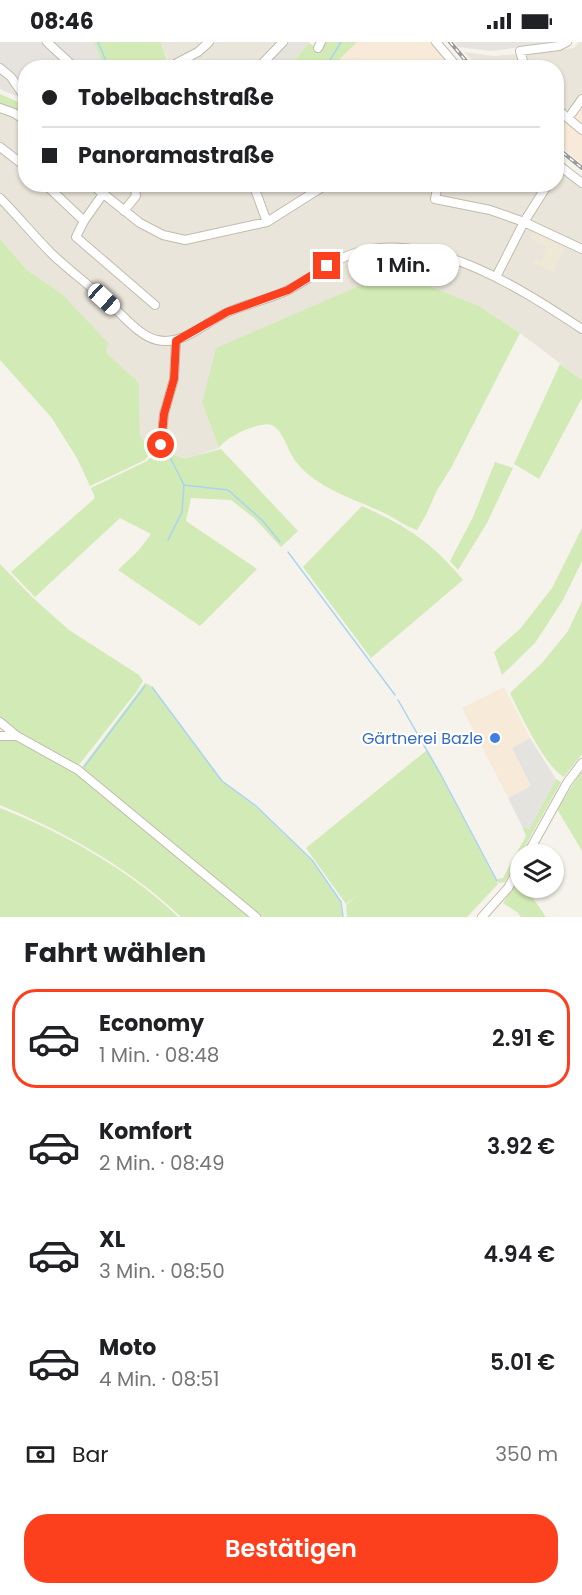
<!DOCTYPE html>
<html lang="de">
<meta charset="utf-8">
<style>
body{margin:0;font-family:Poppins,sans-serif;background:#f2f2f2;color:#202124;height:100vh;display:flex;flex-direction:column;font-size:22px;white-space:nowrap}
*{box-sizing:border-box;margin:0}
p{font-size:20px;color:#757577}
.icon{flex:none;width:33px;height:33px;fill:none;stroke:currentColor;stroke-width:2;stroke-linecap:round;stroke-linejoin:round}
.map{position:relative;height:875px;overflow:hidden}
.drawer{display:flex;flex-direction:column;background:#fff;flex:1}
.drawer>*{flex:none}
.guide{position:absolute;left:18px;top:18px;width:546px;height:132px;border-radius:24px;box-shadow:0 2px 4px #0004;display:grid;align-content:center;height:132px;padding:0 24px;background:#fff}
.controls{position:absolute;left:510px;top:802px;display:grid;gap:12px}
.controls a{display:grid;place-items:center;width:54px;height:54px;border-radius:50%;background:#fff;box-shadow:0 2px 4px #0004;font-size:30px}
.end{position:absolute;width:27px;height:27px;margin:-14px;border:8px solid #fc3f1d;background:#fff;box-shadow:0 0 0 3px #fff}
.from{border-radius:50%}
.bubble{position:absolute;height:42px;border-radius:21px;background:#fff;box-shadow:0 2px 4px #0004;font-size:20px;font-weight:600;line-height:42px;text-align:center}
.car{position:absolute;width:18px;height:36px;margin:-18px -9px;border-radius:8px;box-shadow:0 0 4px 2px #0007;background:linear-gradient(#fff 24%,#345 0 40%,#fff 0 76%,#345 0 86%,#fff 0)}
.guide b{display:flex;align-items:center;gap:21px;height:57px;font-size:22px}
.guide b+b{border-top:2px solid #e0e0e0}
.guide i{width:15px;height:15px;background:#202124}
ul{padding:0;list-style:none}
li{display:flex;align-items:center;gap:18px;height:99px;margin:0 12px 9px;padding:0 12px;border:3px solid transparent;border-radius:24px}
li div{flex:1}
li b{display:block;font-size:22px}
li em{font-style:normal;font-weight:600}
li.selected{border-color:#fc3f1d}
li>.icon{width:54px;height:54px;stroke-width:1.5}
h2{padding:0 24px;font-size:27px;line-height:72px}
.pay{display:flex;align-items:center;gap:15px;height:66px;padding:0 24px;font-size:22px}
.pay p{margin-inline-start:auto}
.button{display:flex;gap:12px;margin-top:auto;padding:12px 24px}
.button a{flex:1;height:69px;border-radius:24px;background:#fc3f1d;color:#fff;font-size:24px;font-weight:600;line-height:69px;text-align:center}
.status{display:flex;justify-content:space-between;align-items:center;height:42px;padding:0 30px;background:#fff;direction:ltr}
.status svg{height:16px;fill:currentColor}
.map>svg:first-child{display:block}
.residential{fill:#eae5da}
.commercial{fill:#f7ead8}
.industrial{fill:#e6e2dd}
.education{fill:#efe8d6}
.green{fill:#d2eab5}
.parking{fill:#e5e3e0}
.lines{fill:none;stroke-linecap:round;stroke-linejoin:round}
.stream{stroke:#a9d4f2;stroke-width:1.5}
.minor-casing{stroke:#c2bbae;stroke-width:10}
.minor{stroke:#fff;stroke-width:8}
.rail-casing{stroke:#9a9a9a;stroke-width:4}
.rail{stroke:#fff;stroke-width:1.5;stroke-dasharray:4.5;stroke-linecap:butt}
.route{stroke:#fc3f1d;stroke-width:8}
.shop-dot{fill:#3f7fe0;stroke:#fff;stroke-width:2}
.labels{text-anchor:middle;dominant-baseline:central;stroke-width:4.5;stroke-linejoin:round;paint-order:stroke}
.shop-label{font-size:16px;fill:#366cbe;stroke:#fff;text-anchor:end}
</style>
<div class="status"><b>08:46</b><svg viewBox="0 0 49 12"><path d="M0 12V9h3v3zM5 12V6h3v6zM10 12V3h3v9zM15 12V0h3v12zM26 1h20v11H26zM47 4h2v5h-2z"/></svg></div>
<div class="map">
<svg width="582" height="875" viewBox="0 0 582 875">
<rect width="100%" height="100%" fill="#f6f3ec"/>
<!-- residential -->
<path class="residential" d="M 160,0 L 287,0 L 262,26 L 171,25 Z
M 579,0 L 582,0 L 582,54 L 568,72 L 557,63 L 556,26 L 478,25 L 464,10 L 494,14 L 539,10 L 574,6 Z
M 0,68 L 15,75 L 25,85 L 26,142 L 324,142 L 328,145 L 333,142 L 556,142 L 557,126 L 582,146 L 582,338 L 520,291 L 479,264 L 202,361 L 219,406 L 184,418 L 169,411 L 152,414 L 140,393 L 139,341 L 106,310 L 62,252 L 27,228 L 0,197 Z"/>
<!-- commercial -->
<path class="commercial" d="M 357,0 L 432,0 L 455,25 L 332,26 Z
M 582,63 L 582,122 L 557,101 L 557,69 L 569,79 Z
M 504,645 L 530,696 L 512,706 L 532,744 L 508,756 L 462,666 Z"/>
<!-- industrial -->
<path class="industrial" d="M 0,0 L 94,0 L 104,25 L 26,26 L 25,58 L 0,47 Z
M 287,0 L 310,0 L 287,25 L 262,26 Z
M 454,0 L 558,0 L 492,9 L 458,5 Z"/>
<!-- education -->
<path class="education" d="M 534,190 L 565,205 L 553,230 L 533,221 L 535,217 L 542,220 L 546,213 L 543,211 L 546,204 L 531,197 Z"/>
<!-- green -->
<path class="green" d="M 94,0 L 160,0 L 170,25 L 104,25 Z
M 326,0 L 357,0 L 332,25 L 287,26 L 309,1 L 320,8 Z
M 0,52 L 25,63 L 25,75 L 0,62 Z
M 0,197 L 27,228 L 62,252 L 108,301 L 106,310 L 139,341 L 140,393 L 151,411 L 145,418 L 90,444 L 77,416 L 51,375 L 0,318 Z
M 378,236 L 423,242 L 479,264 L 520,291 L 451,426 L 437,448 L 426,473 L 417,488 C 406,485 395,476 384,471 C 355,457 318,447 297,421 C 288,411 284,389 272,383 C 261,378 224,396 219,406 L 202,361 L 216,306 Z
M 560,322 L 582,338 L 582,356 L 539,437 L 514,422 Z
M 221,407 L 298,489 L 281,505 L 254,476 L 231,458 L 191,456 L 186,479 L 257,527 L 200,584 L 118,528 L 139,508 L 151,492 L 120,476 L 35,555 L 11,530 L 95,456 L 91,446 L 147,419 L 152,414 L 169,411 L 184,417 Z
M 495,420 L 513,426 L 487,481 L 458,528 L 450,519 L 473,475 Z
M 362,464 C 405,483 433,501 463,538 L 371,616 L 303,525 Z
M 582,486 L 582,519 L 563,558 L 535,601 L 502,633 L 494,610 L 520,587 L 552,546 Z
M 0,522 L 33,556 L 69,588 L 139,633 L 143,639 L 137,649 L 78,724 L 17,692 L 0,677 Z
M 582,559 L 582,712 L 564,735 C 545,725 520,671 510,651 L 542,621 L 568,589 Z
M 145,641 L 150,643 L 221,738 L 256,765 L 312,819 L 340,860 L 343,875 L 258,875 L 82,728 L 82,725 Z
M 0,696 L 20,697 L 78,730 L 253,875 L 181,875 C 130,826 65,790 0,763 Z
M 427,708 L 498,842 L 467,875 L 347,875 L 346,863 L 358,853 L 346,862 L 306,806 Z
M 581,730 L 582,731 L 582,809 L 557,767 Z
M 556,737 L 561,740 L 505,840 L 499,841 L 497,837 L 503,836 L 526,794 L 522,784 L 529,787 Z
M 0,766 C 62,790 130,828 178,875 L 0,875 Z
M 519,836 L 520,846 L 526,846 L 546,875 L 521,875 L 517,870 L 503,861 Z"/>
<!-- parking -->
<path class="parking" d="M 530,696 L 556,737 L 529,788 L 522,784 L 508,756 L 531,744 L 512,706 Z"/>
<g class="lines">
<!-- stream -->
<path class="stream" d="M 98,0 L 109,26
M 325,26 L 341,0
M 170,415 L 184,443 L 228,448 L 262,478 L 280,500
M 168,498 L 182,470 L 184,443
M 288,510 L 395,653
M 152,645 L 222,739 L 256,764 L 312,818 L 341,860 L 343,875
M 398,658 L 441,733 L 497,839
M 84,725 L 145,644"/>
<defs>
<path id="minor" d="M 47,0 L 75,26
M 436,0 L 458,26
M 318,6 L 321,0
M 175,22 L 198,10 L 209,0
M 0,26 L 11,35 L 26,57
M 258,26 L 283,0
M 525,26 L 520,9 L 559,4 L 567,0
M 0,66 L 14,71 L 26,79
M 556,66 L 582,88
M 572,71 L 582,57
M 0,105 L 26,125
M 556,121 L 582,141
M 45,142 L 84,179
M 91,142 L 140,181 L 163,193 L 185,198 L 267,180 L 327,142
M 253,142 L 267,180
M 438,142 L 435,157 L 490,168 L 524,180 L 582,207
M 103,152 L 84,179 L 76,195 L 155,263
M 0,156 C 18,174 34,194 52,212 C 71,230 92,245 111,263 C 124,274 139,294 157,298 C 183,304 204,281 226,271 C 245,262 267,258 286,249 C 312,237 333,216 362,209 C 436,191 523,248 582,287
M 124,169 L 136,154 L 135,147 L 132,142
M 496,235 L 524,180 L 548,142
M 161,403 L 164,372 L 174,337 L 176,299
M 0,680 L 17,694 L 78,728 L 256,875
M 0,694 L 16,694
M 527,813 L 567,741 L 582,721
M 482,875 L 508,846 L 520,824"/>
</defs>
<!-- minor casing -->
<use href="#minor" class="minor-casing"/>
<!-- minor -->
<use href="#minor" class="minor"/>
<defs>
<path id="rail" d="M 450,0 L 472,26
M 556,105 L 582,126"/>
</defs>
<!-- rail casing -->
<use href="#rail" class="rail-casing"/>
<!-- rail -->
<use href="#rail" class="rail"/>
</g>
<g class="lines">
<!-- route -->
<path class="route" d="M 161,403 L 164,372 L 174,337 L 176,299 L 227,270 L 288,248 L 327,224"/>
</g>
<!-- markers -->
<circle class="shop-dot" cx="495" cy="696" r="6"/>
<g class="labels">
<!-- shop labels -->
<g class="shop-label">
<text x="483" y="696">Gärtnerei Bazle</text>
</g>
</g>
</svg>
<div class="controls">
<a><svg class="icon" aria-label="layers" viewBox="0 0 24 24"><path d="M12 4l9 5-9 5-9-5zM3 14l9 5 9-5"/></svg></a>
</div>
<i class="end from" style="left:161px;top:403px"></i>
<i class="end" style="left:327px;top:224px"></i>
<div class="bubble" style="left:348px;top:202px;width:111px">1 Min.</div>
<i class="car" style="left:104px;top:257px;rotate:132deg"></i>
<div class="guide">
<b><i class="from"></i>Tobelbachstraße</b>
<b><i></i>Panoramastraße</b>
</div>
</div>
<section class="drawer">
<h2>Fahrt wählen</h2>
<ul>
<li class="selected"><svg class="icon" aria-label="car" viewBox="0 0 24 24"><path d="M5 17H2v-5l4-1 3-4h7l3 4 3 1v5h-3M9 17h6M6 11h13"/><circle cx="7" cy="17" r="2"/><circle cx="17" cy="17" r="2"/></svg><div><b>Economy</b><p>1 Min. · 08:48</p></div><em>2.91 €</em></li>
<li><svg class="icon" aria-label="car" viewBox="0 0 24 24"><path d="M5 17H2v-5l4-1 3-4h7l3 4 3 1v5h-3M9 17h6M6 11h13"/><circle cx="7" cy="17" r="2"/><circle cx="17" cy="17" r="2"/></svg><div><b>Komfort</b><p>2 Min. · 08:49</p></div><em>3.92 €</em></li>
<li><svg class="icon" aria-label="car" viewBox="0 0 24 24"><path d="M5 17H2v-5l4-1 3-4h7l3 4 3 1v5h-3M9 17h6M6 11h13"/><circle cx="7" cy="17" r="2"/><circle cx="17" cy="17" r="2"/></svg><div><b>XL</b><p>3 Min. · 08:50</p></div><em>4.94 €</em></li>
<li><svg class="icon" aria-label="car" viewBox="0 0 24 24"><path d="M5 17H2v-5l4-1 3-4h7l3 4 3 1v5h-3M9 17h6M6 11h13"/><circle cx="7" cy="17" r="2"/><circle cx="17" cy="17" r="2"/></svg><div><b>Moto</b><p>4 Min. · 08:51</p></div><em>5.01 €</em></li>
</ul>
<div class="pay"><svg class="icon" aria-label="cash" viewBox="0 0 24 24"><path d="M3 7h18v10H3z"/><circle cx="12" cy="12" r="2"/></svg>Bar<p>350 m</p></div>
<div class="button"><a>Bestätigen</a></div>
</section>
